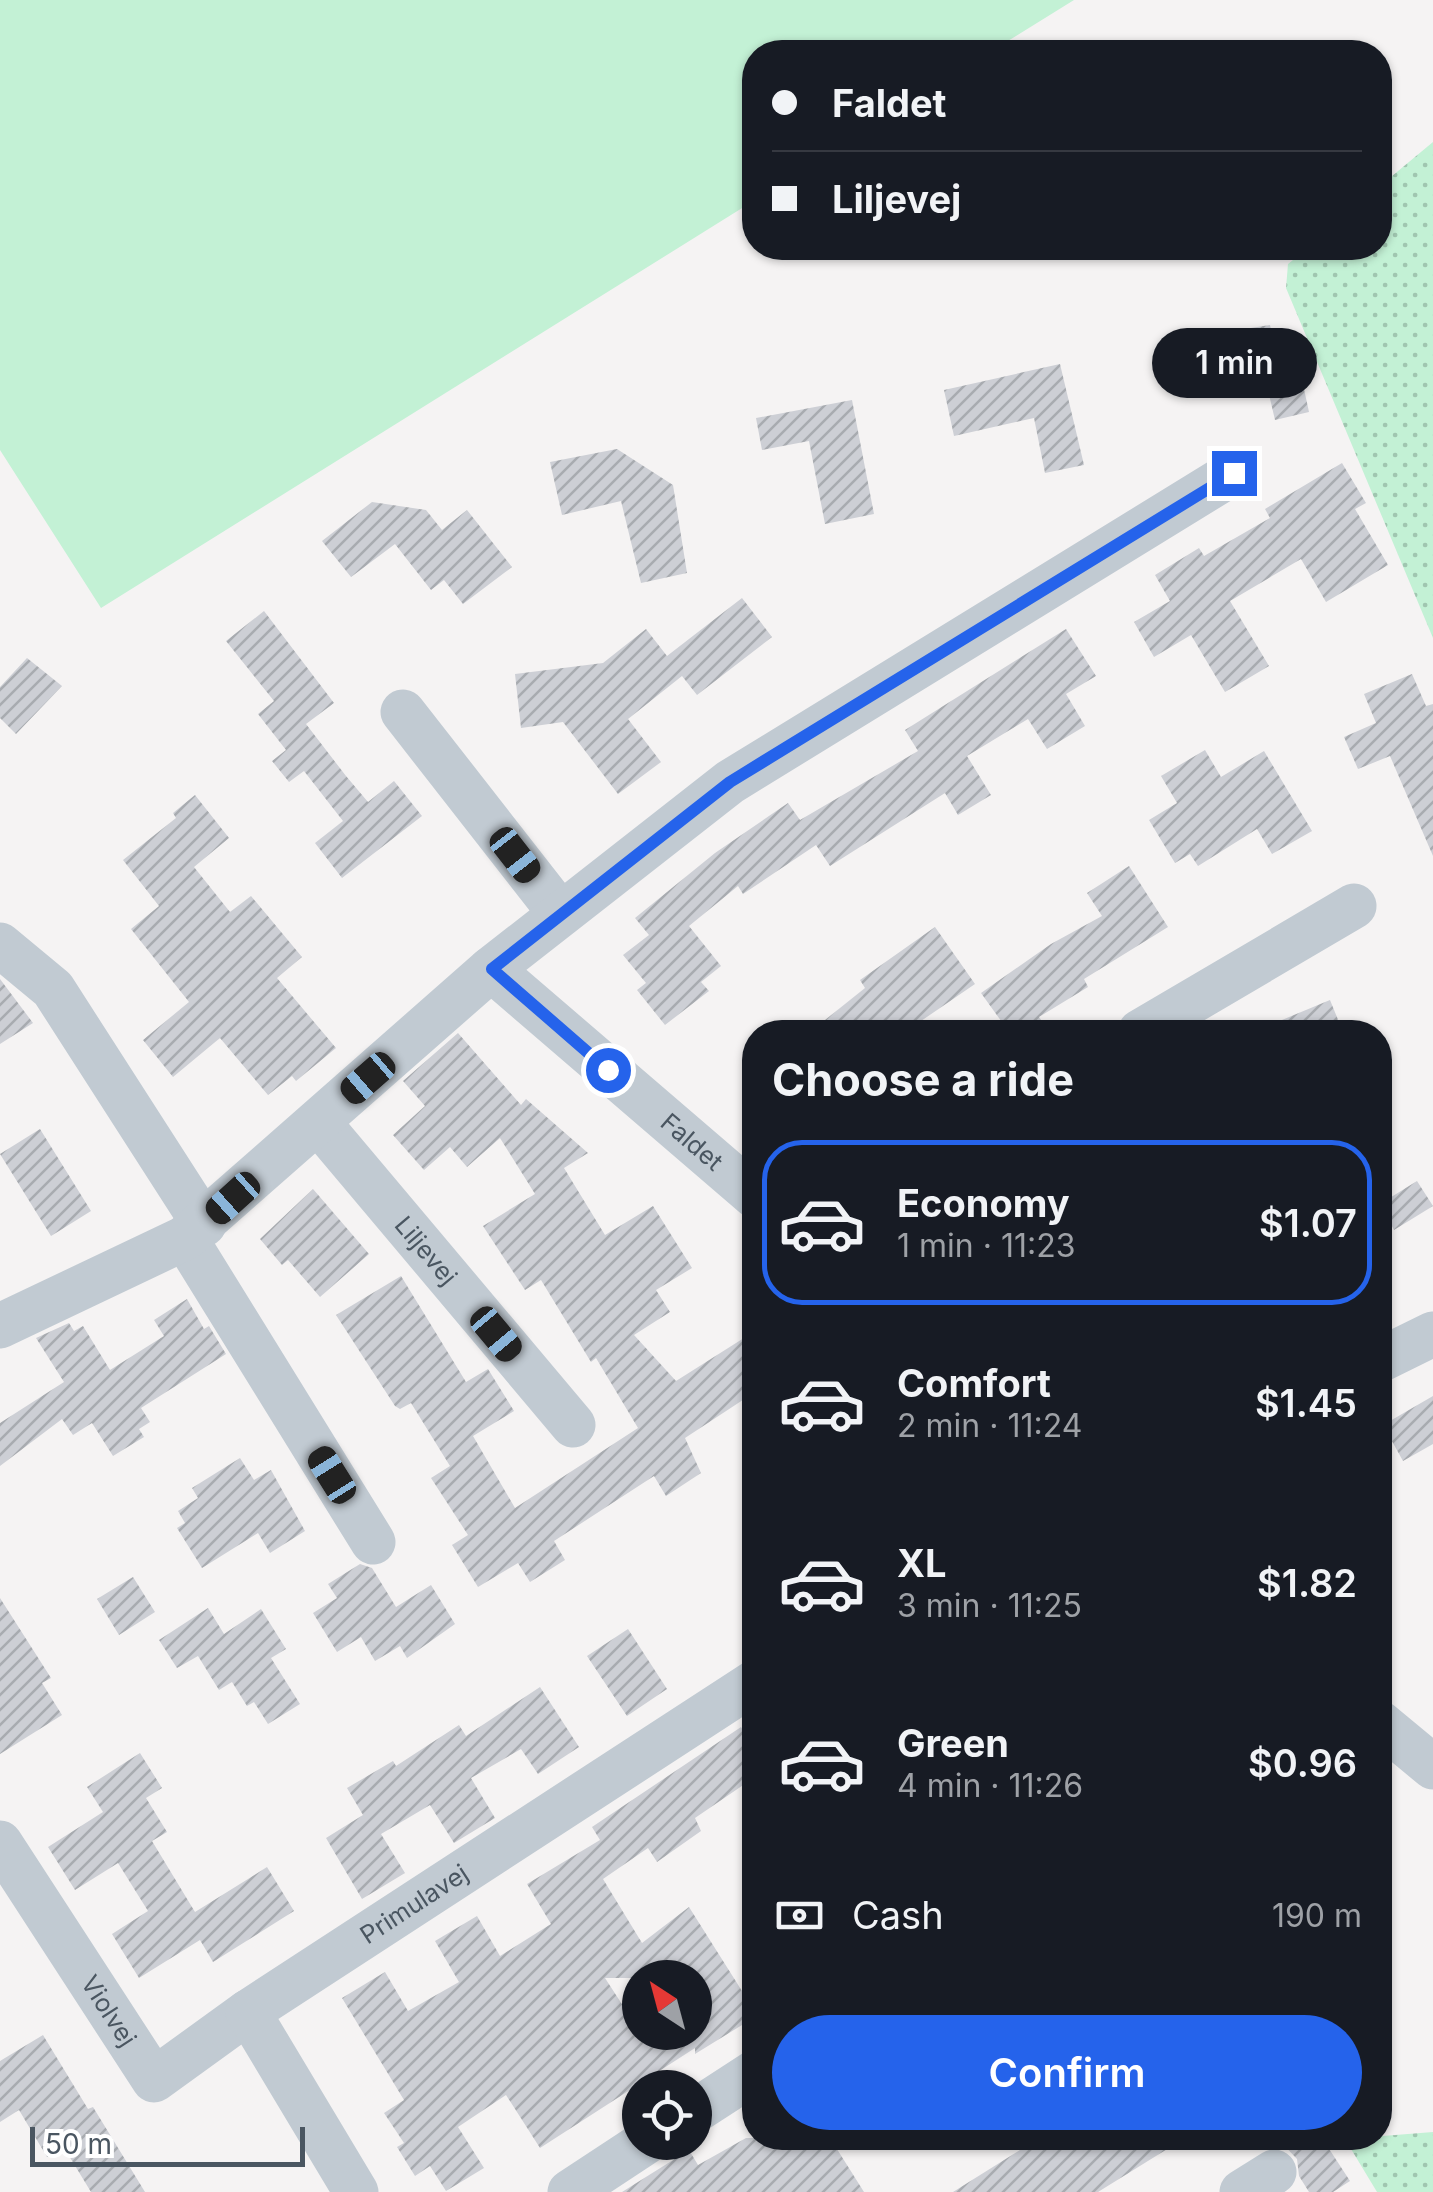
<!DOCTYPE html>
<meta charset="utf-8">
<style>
body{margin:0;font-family:Inter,sans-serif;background:#242831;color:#f1f3f6;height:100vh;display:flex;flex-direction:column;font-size:38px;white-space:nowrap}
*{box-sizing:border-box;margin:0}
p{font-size:32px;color:#9ea1a6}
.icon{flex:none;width:55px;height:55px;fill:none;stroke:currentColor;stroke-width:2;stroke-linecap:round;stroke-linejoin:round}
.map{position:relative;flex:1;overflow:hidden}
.panel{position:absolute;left:742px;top:1020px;width:650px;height:1130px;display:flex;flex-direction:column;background:#171b24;border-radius:40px;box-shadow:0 2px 8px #0004}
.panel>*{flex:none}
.guide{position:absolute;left:742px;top:40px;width:650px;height:220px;border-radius:40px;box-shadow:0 2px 8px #0004;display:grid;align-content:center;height:220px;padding:0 30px;background:#171b24}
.needle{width:65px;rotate:324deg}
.controls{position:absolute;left:622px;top:1960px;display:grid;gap:20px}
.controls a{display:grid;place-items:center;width:90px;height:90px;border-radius:50%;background:#171b24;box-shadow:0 2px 8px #0004;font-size:50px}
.scale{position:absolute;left:30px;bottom:25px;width:275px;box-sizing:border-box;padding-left:10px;border:5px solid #4a5661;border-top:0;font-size:28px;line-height:35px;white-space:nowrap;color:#4a5661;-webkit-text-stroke:8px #fff;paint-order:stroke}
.end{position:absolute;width:45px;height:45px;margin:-22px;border:12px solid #2563eb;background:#fff;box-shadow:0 0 0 5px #fff}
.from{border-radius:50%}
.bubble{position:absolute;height:70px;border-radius:35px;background:#171b24;box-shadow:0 2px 8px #0004;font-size:32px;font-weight:600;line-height:70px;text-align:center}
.car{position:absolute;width:30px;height:60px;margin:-30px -15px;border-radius:12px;box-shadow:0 0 8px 2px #0007;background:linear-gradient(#222 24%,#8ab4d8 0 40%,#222 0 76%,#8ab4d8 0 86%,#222 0)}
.guide b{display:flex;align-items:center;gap:35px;height:95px;font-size:38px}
.guide b+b{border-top:2px solid #363941}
.guide i{width:25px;height:25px;background:#f1f3f6}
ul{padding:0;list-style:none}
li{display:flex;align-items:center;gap:30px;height:165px;margin:0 20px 15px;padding:0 10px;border:5px solid transparent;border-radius:40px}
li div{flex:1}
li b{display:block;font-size:38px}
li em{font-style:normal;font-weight:600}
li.on{border-color:#2563eb}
li>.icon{width:90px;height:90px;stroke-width:1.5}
h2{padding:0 30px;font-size:45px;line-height:120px}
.pay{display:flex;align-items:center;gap:25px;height:110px;padding:0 30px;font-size:38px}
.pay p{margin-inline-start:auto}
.cta{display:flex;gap:20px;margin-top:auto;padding:20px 30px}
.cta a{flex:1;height:115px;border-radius:60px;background:#2563eb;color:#fff;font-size:40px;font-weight:600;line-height:115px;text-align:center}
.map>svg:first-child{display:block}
.grass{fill:url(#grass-dots)}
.garden{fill:#c3f1d5}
.building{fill:url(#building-hatch);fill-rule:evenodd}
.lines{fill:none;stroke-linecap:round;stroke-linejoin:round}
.minor{stroke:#c1cad2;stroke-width:45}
.route{stroke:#2563eb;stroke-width:12}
.labels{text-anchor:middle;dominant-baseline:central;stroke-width:10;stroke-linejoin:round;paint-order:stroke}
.street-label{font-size:25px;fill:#4a5661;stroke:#fff}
</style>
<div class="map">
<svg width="1433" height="2192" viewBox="0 0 1433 2192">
<defs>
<pattern id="grass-dots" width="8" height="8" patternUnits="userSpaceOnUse" patternTransform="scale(2.5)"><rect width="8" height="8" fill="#c3f1d5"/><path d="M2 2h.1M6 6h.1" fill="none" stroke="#a0c6b0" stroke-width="1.8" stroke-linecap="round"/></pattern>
<pattern id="building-hatch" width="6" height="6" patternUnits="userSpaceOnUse" patternTransform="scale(2.5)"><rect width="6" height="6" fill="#cdcfd5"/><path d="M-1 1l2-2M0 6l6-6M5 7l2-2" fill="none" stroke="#a8abb0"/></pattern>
</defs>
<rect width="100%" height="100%" fill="#f5f3f3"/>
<!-- grass -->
<path class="grass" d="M 1433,142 L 1433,638 L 1286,288 L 1288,264 L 1308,248 L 1380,248 L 1380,186 Z
M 1433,2132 L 1433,2192 L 1377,2192 L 1345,2139 Z"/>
<!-- garden -->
<path class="garden" d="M 0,0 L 1074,0 L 990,52 L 755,52 L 755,200 L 101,608 L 0,450 Z"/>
<!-- building -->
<path class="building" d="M 1270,325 L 1280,370 L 1299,366 L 1309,412 L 1275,420 L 1267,386 L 1249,390 L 1247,380 L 1179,395 L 1167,341 Z
M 1060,364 L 1084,465 L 1045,473 L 1034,418 L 954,436 L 944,390 Z
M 852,400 L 874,514 L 825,524 L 809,441 L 762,450 L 756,418 Z
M 617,449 L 673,485 L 687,573 L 641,583 L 621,501 L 562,515 L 550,462 Z
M 1342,463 L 1366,503 L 1355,509 L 1388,565 L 1326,602 L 1301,559 L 1230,601 L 1269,666 L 1225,692 L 1191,635 L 1154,657 L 1134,622 L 1170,601 L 1155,575 L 1199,548 L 1204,556 L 1270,518 L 1265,509 Z
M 372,502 L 426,510 L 442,530 L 467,510 L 512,567 L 463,604 L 444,580 L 431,590 L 395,544 L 351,577 L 322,541 Z
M 742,598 L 772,637 L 697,695 L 682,676 L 628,719 L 661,762 L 618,794 L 563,722 L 521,728 L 515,674 L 603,663 L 646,629 L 667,656 Z
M 264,611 L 334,703 L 306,724 L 346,776 L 368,802 L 394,781 L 422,816 L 342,878 L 315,843 L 343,821 L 304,771 L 289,782 L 272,761 L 286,750 L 258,714 L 274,701 L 226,641 Z
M 1066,629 L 1096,676 L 1066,694 L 1085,726 L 1047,749 L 1028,719 L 967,756 L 991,795 L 958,815 L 945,793 L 830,866 L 816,845 L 743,894 L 738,886 L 689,926 L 721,966 L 701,982 L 709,991 L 665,1025 L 637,990 L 646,983 L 623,955 L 649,935 L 635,918 L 715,853 L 788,803 L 800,820 L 918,751 L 905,730 Z
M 27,658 L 62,686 L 16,734 L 0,718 L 0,687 Z
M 1412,674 L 1426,706 L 1433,704 L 1433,856 L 1390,756 L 1358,769 L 1344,737 L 1376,723 L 1364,694 Z
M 1205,750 L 1221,777 L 1264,751 L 1312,831 L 1272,854 L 1257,829 L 1198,866 L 1190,854 L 1175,863 L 1149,820 L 1177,803 L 1161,776 Z
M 195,795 L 229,838 L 194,867 L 230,912 L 251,896 L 302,957 L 277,978 L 336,1048 L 296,1081 L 292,1076 L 268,1095 L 220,1038 L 173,1077 L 143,1040 L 189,1002 L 131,929 L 159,906 L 123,860 L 176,818 L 173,813 Z
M 1129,866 L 1168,927 L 1084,979 L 1088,987 L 1039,1017 L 1050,1032 L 1009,1032 L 981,993 L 1051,944 L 1102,916 L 1087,893 Z
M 935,927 L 975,984 L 905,1032 L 810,1032 L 865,988 L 860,980 Z
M 0,979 L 33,1023 L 0,1044 Z
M 1330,1000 L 1343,1032 L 1253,1032 Z
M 458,1033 L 521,1105 L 526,1099 L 588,1153 L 564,1168 L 605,1235 L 653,1206 L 692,1268 L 656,1290 L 670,1312 L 634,1335 L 676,1381 L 755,1331 L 755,1392 L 685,1438 L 701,1473 L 666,1496 L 654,1476 L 554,1541 L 565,1560 L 530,1582 L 518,1563 L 478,1587 L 452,1545 L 468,1535 L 431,1478 L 450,1466 L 411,1403 L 400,1409 L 395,1406 L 336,1315 L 401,1276 L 466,1382 L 488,1369 L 514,1411 L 473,1436 L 515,1508 L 638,1428 L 596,1358 L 591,1362 L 541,1280 L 525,1290 L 483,1226 L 535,1194 L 500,1138 L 467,1167 L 450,1147 L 424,1170 L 393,1135 L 425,1106 L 403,1081 Z
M 40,1129 L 91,1211 L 51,1236 L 0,1154 Z
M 1417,1181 L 1433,1206 L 1394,1230 L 1380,1204 Z
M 313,1189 L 369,1254 L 320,1297 L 288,1260 L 282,1265 L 260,1239 Z
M 187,1299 L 204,1329 L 209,1326 L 226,1354 L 141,1408 L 150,1422 L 139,1429 L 144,1437 L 113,1456 L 92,1423 L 73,1435 L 62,1419 L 0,1466 L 0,1423 L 64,1382 L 36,1338 L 69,1323 L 74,1331 L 83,1326 L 110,1370 L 164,1336 L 154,1320 Z
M 1433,1396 L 1433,1444 L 1403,1461 L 1383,1425 Z
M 240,1458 L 254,1480 L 271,1470 L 305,1531 L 270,1553 L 258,1533 L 202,1568 L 177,1528 L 185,1523 L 178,1511 L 198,1498 L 192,1488 Z
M 360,1564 L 372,1568 L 396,1607 L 431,1585 L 455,1624 L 407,1658 L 400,1646 L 375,1661 L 361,1637 L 337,1652 L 313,1613 L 337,1598 L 328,1584 Z
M 133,1577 L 155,1612 L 119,1635 L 97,1599 Z
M 0,1598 L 51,1678 L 42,1683 L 62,1715 L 0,1754 Z
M 208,1608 L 224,1634 L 261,1609 L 286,1649 L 271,1658 L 300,1704 L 268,1724 L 254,1702 L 247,1706 L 232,1682 L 219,1690 L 198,1656 L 177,1668 L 159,1640 Z
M 628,1629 L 667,1689 L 627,1716 L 587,1656 Z
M 540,1687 L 579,1747 L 538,1774 L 521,1749 L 471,1778 L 495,1818 L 454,1843 L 430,1805 L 381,1834 L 405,1873 L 362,1899 L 326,1838 L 363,1815 L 347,1788 L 393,1761 L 396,1766 L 459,1725 L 466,1736 Z
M 741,1727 L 755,1749 L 755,1777 L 695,1818 L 701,1831 L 657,1862 L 648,1848 L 603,1879 L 642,1943 L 689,1907 L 742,1991 L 755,1983 L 755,2017 L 695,2054 L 695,2048 L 540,2148 L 506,2095 L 458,2127 L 484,2168 L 446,2191 L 430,2166 L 415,2176 L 397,2147 L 404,2143 L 384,2113 L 404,2100 L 342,1998 L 385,1972 L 408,2011 L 459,1982 L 435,1941 L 477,1916 L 500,1956 L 551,1924 L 527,1884 L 600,1840 L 592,1827 ZM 605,1978 L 695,1978 L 695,2032 L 640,2032 Z
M 140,1753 L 162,1788 L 146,1798 L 167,1832 L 152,1841 L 195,1912 L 267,1867 L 294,1911 L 213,1962 L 200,1940 L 139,1978 L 112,1934 L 148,1911 L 118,1863 L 75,1890 L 48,1847 L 103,1812 L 87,1787 Z
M 43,2035 L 88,2109 L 93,2107 L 145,2192 L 91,2192 L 63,2146 L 47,2157 L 19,2110 L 0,2122 L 0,2061 Z
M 746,2138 L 830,2138 L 864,2192 L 622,2192 L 689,2150 L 698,2165 Z
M 1039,2138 L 1185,2138 L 1098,2192 L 953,2192 Z
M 1277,2138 L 1322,2138 L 1350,2181 L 1333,2192 L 1309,2192 L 1299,2176 L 1297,2159 Z"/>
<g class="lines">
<!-- minor -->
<g class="minor">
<path d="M 403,712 L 560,913"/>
<path d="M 0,945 L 53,989 L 204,1224"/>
<path id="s1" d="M 491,969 L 755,1196"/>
<path d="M 1140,1032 L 1354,906"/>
<path id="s2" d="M 318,1122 L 573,1425"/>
<path d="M 185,1238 L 373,1542"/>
<path d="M 0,1326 L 185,1238 L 491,969 L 730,782 L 1233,473"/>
<path d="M 1380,1360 L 1433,1334"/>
<path d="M 1380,1723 L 1433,1767"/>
<path id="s3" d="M 0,1843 L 154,2080 L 248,2012"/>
<path d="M 695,2111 L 755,2072"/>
<path id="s4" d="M 356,2192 L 248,2012 L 755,1682"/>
<path d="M 570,2192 L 646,2142"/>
<path d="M 1242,2192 L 1274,2172"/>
</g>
</g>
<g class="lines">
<!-- route -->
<path class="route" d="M 608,1070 L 492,969 L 730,782 L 1234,473"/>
</g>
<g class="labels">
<!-- street labels -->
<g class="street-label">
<text stroke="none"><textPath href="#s1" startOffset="265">Faldet</textPath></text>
<text stroke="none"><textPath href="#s2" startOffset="168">Liljevej</textPath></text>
<text stroke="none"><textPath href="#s4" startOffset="408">Primulavej</textPath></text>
<text stroke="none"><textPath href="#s3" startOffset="200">Violvej</textPath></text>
</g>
</g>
</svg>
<div class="controls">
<a><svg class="needle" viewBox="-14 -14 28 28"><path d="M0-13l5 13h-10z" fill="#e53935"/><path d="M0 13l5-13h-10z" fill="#9ea1a6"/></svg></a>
<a><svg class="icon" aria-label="locate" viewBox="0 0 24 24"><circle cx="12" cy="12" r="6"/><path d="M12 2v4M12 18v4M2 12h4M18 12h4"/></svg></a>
</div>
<div class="scale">50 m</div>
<i class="end from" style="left:608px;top:1070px"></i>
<i class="end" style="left:1234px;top:473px"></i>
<div class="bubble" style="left:1152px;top:328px;width:165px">1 min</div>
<i class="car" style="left:515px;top:855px;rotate:142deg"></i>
<i class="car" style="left:368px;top:1078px;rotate:229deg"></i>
<i class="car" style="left:233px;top:1198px;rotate:228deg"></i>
<i class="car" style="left:496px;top:1334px;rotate:140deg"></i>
<i class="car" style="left:332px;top:1475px;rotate:328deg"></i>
<div class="guide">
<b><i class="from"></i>Faldet</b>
<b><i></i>Liljevej</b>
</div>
<section class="panel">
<h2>Choose a ride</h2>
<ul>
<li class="on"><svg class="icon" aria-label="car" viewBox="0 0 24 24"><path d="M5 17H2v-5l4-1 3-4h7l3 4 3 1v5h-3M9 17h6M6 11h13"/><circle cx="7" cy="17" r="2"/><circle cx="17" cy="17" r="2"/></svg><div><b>Economy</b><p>1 min · 11:23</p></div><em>$1.07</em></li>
<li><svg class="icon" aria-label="car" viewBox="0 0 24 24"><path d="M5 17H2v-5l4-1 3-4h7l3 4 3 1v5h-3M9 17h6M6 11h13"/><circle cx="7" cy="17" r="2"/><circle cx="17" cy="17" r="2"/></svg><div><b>Comfort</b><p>2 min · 11:24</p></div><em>$1.45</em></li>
<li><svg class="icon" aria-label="car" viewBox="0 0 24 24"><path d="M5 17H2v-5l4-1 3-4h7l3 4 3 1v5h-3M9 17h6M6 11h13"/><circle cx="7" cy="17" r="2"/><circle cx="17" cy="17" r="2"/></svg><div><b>XL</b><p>3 min · 11:25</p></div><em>$1.82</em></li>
<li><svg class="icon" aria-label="car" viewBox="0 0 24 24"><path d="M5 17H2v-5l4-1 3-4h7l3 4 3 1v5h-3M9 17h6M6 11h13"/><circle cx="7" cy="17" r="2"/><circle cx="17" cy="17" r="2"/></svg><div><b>Green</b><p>4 min · 11:26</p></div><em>$0.96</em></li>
</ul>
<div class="pay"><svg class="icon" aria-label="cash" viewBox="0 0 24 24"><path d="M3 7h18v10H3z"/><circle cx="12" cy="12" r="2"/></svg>Cash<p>190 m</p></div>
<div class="cta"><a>Confirm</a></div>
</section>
</div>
